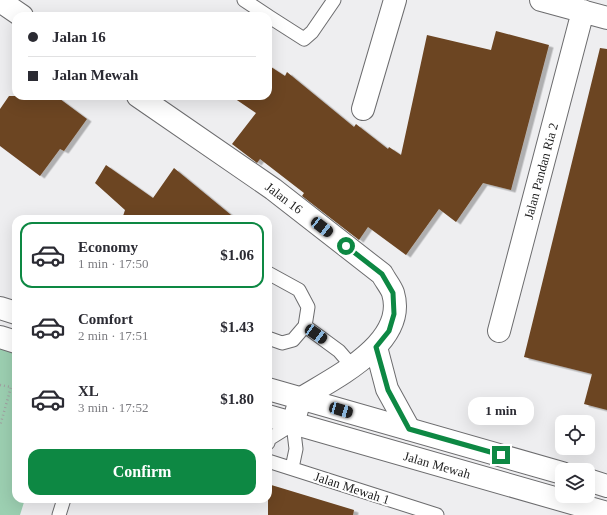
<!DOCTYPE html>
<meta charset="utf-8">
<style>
body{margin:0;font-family:"Times New Roman",serif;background:#f7f7f7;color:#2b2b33;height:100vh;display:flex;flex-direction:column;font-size:15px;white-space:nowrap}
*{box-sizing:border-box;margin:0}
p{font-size:13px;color:#7c7c81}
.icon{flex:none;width:22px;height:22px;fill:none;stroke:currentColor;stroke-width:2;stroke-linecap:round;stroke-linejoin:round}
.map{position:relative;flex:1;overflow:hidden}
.sheet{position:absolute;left:12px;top:215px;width:260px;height:288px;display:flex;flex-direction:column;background:#fff;border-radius:12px;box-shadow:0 4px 16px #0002}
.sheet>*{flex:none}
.guide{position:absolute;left:12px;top:12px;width:260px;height:88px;border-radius:12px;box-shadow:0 4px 16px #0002;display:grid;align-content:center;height:88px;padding:0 16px;background:#fff}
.fabs{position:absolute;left:555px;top:415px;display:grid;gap:8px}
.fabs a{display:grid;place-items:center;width:40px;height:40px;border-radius:8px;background:#fff;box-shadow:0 4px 16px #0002;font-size:20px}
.end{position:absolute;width:18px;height:18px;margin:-9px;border:5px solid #0d8843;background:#fff;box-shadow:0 0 0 2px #fff}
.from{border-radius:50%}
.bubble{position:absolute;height:28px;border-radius:12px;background:#fff;box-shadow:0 4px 16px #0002;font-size:13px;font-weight:700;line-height:28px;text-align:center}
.car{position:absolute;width:12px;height:24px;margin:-12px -6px;border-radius:5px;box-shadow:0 0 3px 1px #0007;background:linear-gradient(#222 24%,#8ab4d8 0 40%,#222 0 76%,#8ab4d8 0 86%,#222 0)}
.guide b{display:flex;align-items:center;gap:14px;height:38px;font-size:15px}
.guide b+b{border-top:1px solid #e1e1e2}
.guide i{width:10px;height:10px;background:#2b2b33}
ul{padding:7px 0 0;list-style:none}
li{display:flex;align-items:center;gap:12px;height:66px;margin:0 8px 6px;padding:0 8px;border:2px solid transparent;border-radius:12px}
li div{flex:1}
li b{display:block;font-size:15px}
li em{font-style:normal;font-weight:700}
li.on{border-color:#0d8843}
li>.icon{width:36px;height:36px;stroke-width:1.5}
.action{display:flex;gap:8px;margin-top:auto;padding:8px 16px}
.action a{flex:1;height:46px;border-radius:12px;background:#0d8843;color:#fff;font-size:16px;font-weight:700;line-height:46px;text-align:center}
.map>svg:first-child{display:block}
.green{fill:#9ccfb1}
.building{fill:#6c4523;filter:url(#shadow)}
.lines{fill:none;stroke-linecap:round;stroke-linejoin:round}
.service-casing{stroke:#6c6c6e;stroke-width:15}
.minor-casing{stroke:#6c6c6e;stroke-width:24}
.tertiary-casing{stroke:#6c6c6e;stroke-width:24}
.path{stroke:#a0a0a1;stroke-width:2.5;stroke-dasharray:1 3;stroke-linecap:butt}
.service{stroke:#fff;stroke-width:13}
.minor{stroke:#fff;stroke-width:22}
.tertiary{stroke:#fff;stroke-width:22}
.route{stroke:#0d8843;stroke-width:5}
.labels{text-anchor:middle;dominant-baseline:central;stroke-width:4;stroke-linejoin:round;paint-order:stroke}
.street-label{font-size:13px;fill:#1d1d1d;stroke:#fff}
</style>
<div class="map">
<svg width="607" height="515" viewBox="0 0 607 515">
<defs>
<filter id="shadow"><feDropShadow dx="4.5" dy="2.5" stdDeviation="0" flood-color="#0004"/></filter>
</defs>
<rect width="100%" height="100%" fill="#eeeef0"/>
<!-- green -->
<path class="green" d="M 0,349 L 16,353 L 16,499 L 25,499 L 20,515 L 0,515 Z"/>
<!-- building -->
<path class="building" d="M 496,31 L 549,45 L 511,190 L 483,183 L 456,222 L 439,209 L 406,255 L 368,227 L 359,240 L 302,196 L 304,193 L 260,159 L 257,163 L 232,144 L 256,113 L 231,96 L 268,96 L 268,65 L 285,76 L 287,72 L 354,127 L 356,124 L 388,149 L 389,147 L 401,155 L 427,35 L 491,50 Z
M 600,48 L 607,49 L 607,410 L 584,404 L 592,374 L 524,357 Z
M 9,96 L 56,96 L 87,119 L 64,151 L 60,149 L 40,176 L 0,146 L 0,109 Z
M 106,165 L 153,198 L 174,168 L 236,219 L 122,219 L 125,210 L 95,183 Z
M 268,484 L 354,510 L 353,515 L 268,515 Z"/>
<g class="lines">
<defs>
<path id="service" d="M 244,0 L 268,16
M 268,16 L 304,39 L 312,32 L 334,0
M 268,273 L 299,290 L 308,307 L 305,326 L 293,340 L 282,343 L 268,338
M 305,326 L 339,351 L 352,366
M 268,443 L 269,439 L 293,424 L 296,449 L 292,468
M 268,461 L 437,515
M 59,515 L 64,499"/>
<path id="minor" d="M 541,0 L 607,18
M 0,1 L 22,16
M 138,96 L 273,189 L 382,274 C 385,280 391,287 393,293 C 408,343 334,378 300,399 L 293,424
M 363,109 L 395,0
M 499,331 L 583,11
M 376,347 L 387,389 L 409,429"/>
<path id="tertiary" d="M 0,308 L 16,313
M 0,337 L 16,342
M 268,389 L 562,473
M 268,416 L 607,513
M 588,480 L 607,486"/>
</defs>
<!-- service casing -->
<use href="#service" class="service-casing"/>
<!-- minor casing -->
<use href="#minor" class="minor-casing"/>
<!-- tertiary casing -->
<use href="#tertiary" class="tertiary-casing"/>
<!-- path -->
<path class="path" d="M 0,385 L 11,387 L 0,426"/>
<!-- service -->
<use href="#service" class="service"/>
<!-- minor -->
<use href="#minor" class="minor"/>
<!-- tertiary -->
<use href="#tertiary" class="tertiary"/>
</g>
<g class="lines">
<!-- route -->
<path class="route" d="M 346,246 L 382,274 L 393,293 L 394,314 L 389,331 L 376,347 L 388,390 L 409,429 L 501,455"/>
</g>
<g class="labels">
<!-- street labels -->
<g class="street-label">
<text transform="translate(541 171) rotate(-75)">Jalan Pandan Ria 2</text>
<text transform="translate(284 198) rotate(37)">Jalan 16</text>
<text transform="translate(437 465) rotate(16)">Jalan Mewah</text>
<text transform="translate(352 488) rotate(18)">Jalan Mewah 1</text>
</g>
</g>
</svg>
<div class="fabs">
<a><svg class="icon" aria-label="locate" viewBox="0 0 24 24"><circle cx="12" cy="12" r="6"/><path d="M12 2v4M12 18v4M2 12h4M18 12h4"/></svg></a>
<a><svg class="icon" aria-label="layers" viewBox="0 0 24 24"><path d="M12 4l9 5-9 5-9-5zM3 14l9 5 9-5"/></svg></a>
</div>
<i class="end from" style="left:346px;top:246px"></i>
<i class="end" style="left:501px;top:455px"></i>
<div class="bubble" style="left:468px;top:397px;width:66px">1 min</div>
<i class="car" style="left:322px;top:227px;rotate:128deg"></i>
<i class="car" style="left:316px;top:334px;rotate:125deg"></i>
<i class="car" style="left:341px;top:410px;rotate:106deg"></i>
<div class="guide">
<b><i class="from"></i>Jalan 16</b>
<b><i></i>Jalan Mewah</b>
</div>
<section class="sheet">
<ul>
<li class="on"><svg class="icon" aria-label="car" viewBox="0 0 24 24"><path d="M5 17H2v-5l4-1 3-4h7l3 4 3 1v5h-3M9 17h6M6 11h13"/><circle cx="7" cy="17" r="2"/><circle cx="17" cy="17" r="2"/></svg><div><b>Economy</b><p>1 min · 17:50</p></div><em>$1.06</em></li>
<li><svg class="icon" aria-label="car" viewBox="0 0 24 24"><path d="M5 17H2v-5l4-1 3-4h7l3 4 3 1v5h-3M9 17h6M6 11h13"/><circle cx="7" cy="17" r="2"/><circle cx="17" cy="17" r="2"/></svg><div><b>Comfort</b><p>2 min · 17:51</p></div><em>$1.43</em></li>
<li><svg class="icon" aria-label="car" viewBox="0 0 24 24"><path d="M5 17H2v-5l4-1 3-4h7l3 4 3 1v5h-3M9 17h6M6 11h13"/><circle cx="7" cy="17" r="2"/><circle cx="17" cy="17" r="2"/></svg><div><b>XL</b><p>3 min · 17:52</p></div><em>$1.80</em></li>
</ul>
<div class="action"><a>Confirm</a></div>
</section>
</div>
